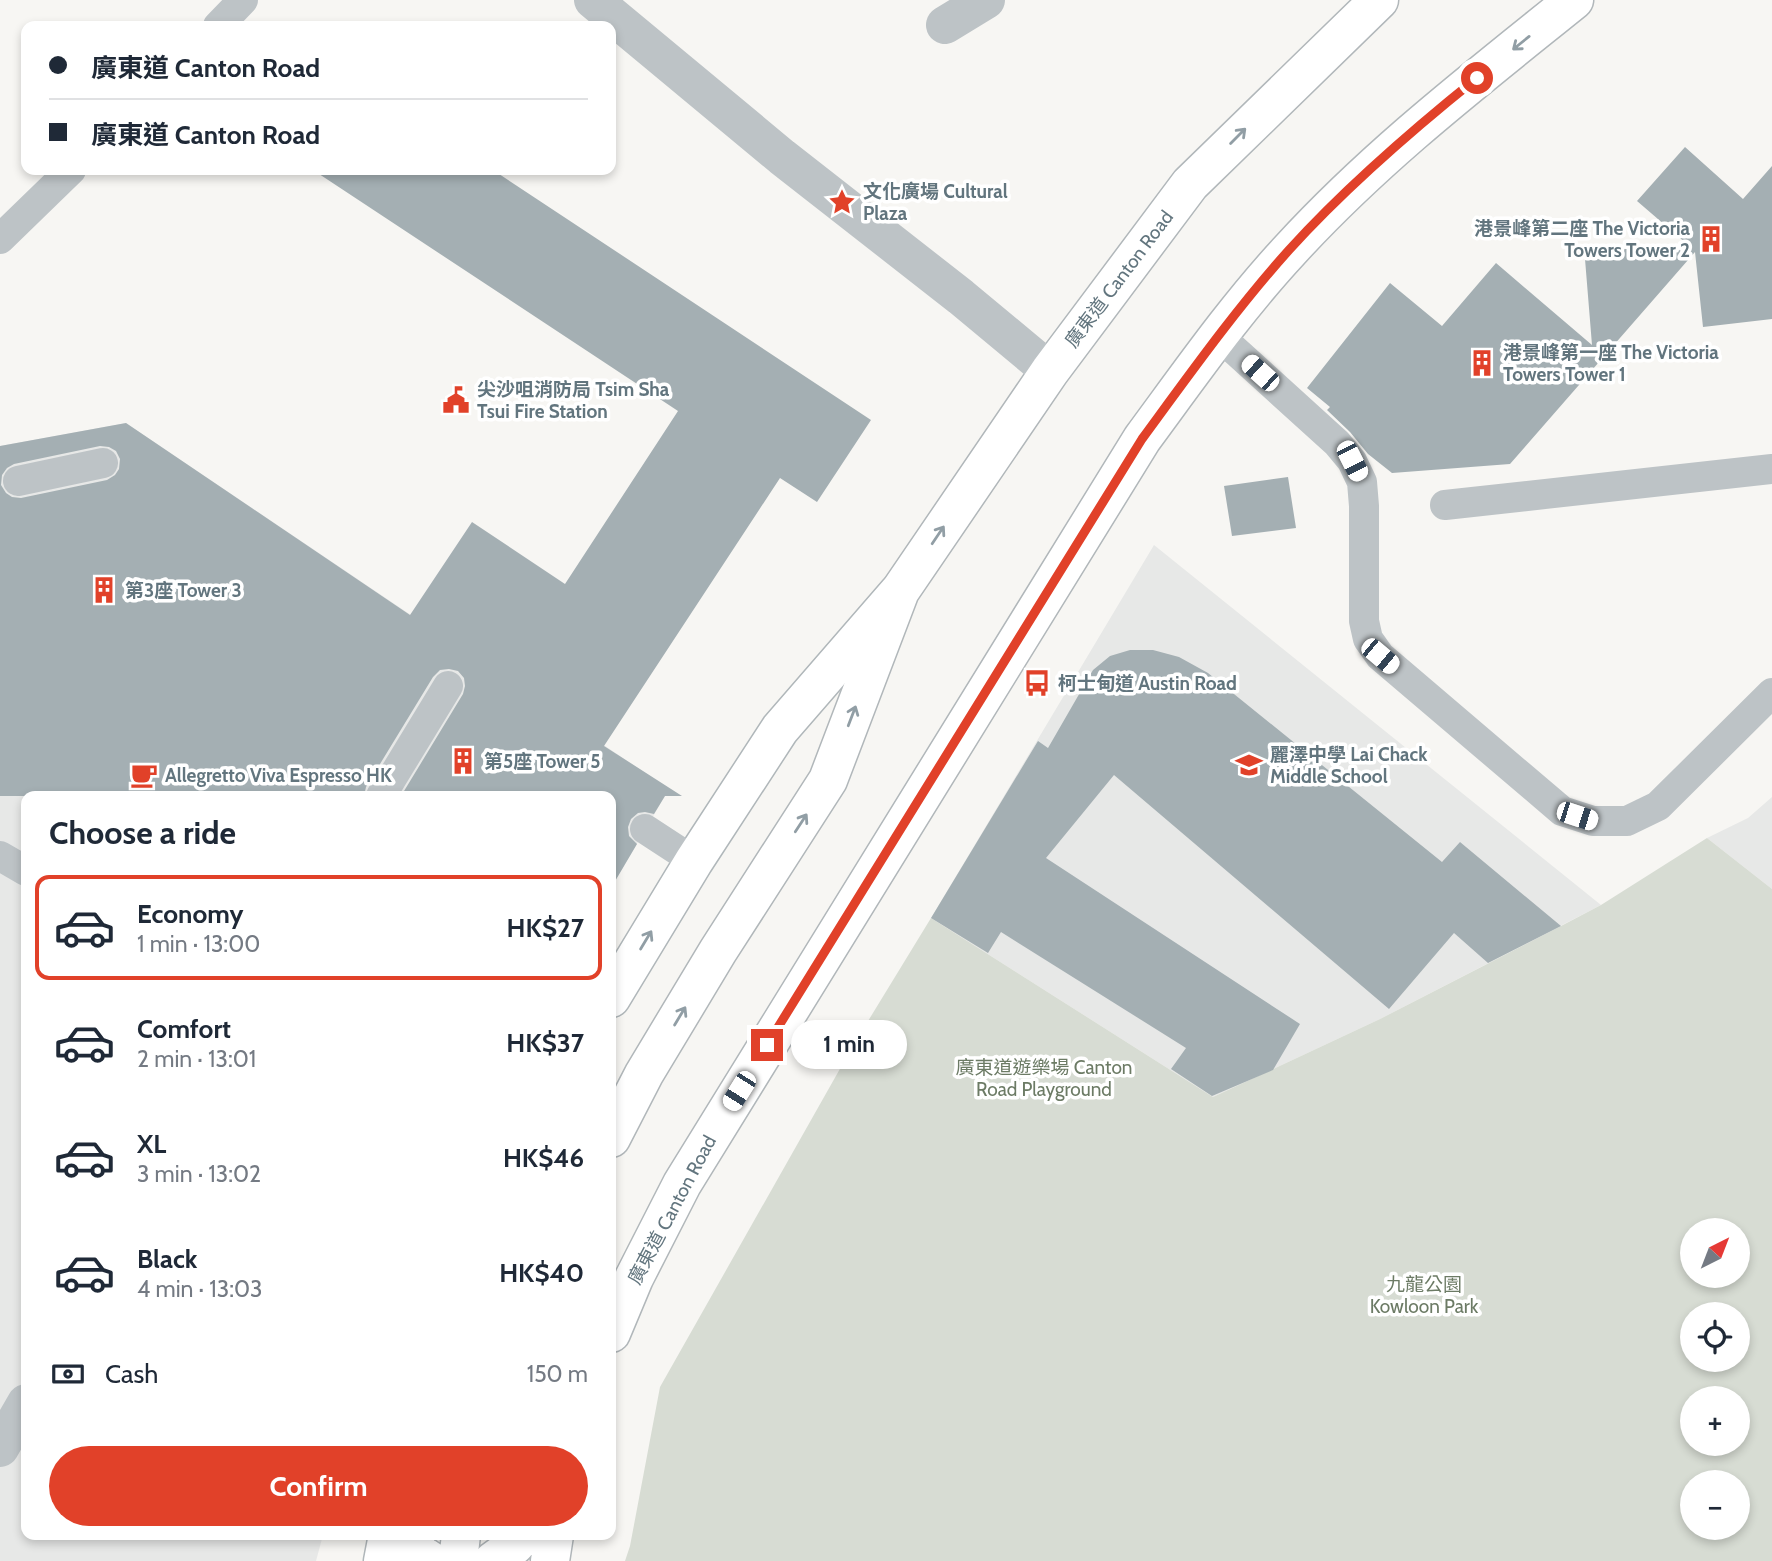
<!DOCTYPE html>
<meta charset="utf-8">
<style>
body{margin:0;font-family:Cabin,"Noto Sans TC",sans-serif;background:#f2f2f3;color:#1f2937;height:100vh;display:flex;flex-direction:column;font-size:26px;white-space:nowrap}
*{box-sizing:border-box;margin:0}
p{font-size:23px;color:#747a83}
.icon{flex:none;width:38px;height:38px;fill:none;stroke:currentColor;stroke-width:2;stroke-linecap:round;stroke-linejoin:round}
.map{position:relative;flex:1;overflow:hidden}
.sheet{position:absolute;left:21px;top:791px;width:595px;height:749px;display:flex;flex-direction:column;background:#fff;border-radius:14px;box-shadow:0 4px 10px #0003}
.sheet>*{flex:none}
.hud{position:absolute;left:21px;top:21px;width:595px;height:154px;border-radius:14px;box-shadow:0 4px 10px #0003;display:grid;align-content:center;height:154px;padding:0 28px;background:#fff}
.needle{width:46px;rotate:42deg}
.tools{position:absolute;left:1680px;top:1218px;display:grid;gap:14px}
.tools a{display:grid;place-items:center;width:70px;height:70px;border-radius:50%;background:#fff;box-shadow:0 4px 10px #0003;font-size:35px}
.end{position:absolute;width:32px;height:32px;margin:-16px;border:9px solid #e14129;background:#fff;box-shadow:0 0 0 4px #fff}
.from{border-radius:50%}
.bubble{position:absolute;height:49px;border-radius:24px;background:#fff;box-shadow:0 4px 10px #0003;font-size:23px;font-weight:700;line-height:49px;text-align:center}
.car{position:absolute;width:21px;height:42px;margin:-21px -10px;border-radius:9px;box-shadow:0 0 5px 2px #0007;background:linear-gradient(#fff 24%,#345 0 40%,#fff 0 76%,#345 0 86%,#fff 0)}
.hud b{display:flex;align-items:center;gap:24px;height:66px;font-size:26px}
.hud b+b{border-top:2px solid #e0e1e3}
.hud i{width:18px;height:18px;background:#1f2937}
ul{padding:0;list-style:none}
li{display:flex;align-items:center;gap:21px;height:105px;margin:0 14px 10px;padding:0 14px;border:4px solid transparent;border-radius:14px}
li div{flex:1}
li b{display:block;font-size:26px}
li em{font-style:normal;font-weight:700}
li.selected{border-color:#e14129}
li>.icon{width:63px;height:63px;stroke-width:1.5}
h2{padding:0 28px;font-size:32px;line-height:84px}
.pay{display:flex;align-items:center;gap:18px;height:77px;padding:0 28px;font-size:26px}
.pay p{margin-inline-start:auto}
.primary-button{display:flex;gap:14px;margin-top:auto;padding:14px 28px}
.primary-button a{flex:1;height:80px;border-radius:42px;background:#e14129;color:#fff;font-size:28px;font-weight:700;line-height:80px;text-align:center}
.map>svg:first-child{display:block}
.built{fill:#e7e8e7}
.green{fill:#d7dcd3;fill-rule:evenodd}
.building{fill:#a4afb3;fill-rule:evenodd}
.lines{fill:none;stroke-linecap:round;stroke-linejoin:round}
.secondary-casing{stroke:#b0b7ba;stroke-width:41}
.primary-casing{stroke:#b1b7ba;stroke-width:41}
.lane{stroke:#bdc3c6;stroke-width:30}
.street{stroke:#bdc3c6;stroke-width:38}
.secondary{stroke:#fff;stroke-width:38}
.primary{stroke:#fff;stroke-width:38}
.oneway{stroke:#919ea5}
.route{stroke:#e14129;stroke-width:9}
.labels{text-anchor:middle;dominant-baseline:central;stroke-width:7;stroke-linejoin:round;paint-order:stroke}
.poi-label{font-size:19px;font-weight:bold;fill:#62757e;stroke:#fff;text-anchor:start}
.street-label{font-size:19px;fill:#62757e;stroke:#fff}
.park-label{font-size:19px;fill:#6c7b65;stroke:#fff}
</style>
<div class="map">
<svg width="1772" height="1561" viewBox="0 0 1772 1561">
<rect width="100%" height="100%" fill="#f7f6f3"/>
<!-- built -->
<path class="built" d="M 126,423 L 669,789 L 611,888 L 611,796 L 26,796 L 26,1535 L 323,1535 L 316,1561 L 0,1561 L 0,446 Z
M 1154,545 L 1601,905 L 1380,1019 L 1213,1097 L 931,918 Z
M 1772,797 L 1772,889 L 1707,838 L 1748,818 Z"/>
<!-- green -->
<path class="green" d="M 1707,838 L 1772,889 L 1772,1561 L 625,1561 L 630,1546 L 660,1387 L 854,1044 L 931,918 L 1213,1097 L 1380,1019 L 1561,926 L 1601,905 ZM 1692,1230 L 1738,1230 L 1738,1276 L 1692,1276 ZM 1692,1314 L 1738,1314 L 1738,1360 L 1692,1360 ZM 1692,1398 L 1738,1398 L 1738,1444 L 1692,1444 ZM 1692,1482 L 1738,1482 L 1738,1528 L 1692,1528 Z"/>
<!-- building -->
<path class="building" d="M 1685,147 L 1743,199 L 1772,166 L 1772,319 L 1703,327 L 1695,252 L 1510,464 L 1392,473 L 1368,454 L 1350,432 L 1327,410 L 1330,407 L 1307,388 L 1390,283 L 1442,326 L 1496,263 L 1592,345 L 1585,259 L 1609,258 L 1609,250 L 1687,244 L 1637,201 Z
M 313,170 L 493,170 L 871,420 L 817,502 L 780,478 L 604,746 L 682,796 L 665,796 L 654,814 L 645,812 L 638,813 L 631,819 L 628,827 L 629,836 L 637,844 L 611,888 L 611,796 L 401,796 L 463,694 L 465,686 L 464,678 L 458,671 L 449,669 L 440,670 L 433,677 L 366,787 L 364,796 L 0,796 L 0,446 L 126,423 L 410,615 L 472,522 L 565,584 L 678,411 ZM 100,446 L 109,447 L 116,451 L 120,459 L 119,469 L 115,475 L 107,480 L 21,498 L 12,497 L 6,493 L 1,485 L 2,475 L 7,468 L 14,464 Z
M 1288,477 L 1296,528 L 1232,536 L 1224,486 Z
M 1130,650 L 1153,650 L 1179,657 L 1208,673 L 1442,862 L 1460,842 L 1561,926 L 1488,963 L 1454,933 L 1389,1009 L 1114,775 L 1046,858 L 1300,1024 L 1273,1070 L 1212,1096 L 1171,1069 L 1186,1048 L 1001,932 L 988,953 L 931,918 L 1038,741 L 1048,748 L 1093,670 L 1110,656 Z"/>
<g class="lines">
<defs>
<path id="secondary" d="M 611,998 L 694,861 L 780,729 L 898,593
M 383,1561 L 388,1535"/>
<path id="primary" d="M 611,1138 L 644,1074 L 718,951 L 828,780 L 900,591 L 1050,371 L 1190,184 L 1379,0
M 611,1333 L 634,1278 L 682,1184 L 1142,439 C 1190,374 1236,308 1290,250 C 1376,156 1476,79 1574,0
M 411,1535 L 419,1553 L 431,1561
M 458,1561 L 461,1535
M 493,1561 L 515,1545 L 523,1535
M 550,1561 L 554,1535"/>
</defs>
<!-- secondary casing -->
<use href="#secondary" class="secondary-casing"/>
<!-- primary casing -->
<use href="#primary" class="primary-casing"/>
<!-- lane -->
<path class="lane" d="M 218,26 L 243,0
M 0,239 L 71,170
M 1218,335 L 1337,443 L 1352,461 L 1362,482 L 1364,506 L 1364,621 L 1368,639 L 1380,656 L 1562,811 L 1593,821 L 1627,821 L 1658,806 L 1772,693
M 18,481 L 103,463
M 1445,505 L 1772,469
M 381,796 L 448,686
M 645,829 L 694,861
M 0,856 L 26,871"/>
<!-- street -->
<path class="street" d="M 593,0 L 782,157 L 961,297 L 1050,371
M 945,25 L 986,0
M 0,1448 L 26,1403"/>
<!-- secondary -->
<use href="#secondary" class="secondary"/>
<!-- primary -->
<use href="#primary" class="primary"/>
</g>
<!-- one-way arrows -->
<defs><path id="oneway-shaft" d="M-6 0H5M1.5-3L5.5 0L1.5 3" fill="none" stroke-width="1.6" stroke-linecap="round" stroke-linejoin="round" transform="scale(1.75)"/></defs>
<g class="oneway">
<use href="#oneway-shaft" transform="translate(1521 43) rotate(141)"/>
<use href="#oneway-shaft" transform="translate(1238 136) rotate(-45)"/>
<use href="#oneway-shaft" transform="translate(938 535) rotate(-56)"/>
<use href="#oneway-shaft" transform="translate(852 716) rotate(-69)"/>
<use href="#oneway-shaft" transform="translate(801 823) rotate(-57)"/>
<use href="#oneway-shaft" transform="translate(646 940) rotate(-59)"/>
<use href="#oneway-shaft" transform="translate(680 1016) rotate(-59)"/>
</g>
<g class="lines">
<!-- route -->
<path class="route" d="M 767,1045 L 1142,439 C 1189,375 1236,309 1289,250 C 1346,187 1411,131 1477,78"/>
</g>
<!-- icons -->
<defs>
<symbol id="sight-bare" viewBox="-9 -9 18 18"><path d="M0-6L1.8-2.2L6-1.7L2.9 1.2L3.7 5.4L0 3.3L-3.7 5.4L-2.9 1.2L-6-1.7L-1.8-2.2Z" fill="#e14129" stroke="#fff" stroke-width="2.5" paint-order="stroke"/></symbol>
<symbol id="building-bare" viewBox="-9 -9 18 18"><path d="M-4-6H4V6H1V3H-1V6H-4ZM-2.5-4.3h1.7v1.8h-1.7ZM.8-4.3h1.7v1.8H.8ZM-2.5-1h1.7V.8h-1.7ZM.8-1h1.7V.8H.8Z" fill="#e14129" stroke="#fff" stroke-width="2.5" paint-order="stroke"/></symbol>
<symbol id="civic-bare" viewBox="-9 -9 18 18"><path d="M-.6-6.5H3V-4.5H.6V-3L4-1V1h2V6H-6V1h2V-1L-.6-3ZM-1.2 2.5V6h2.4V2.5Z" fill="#e14129" stroke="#fff" stroke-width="2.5" paint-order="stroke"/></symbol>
<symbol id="bus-bare" viewBox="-9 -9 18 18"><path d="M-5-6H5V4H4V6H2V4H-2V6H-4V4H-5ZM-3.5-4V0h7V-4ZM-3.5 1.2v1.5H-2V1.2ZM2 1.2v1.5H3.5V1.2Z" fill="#e14129" stroke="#fff" stroke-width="2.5" paint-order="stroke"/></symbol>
<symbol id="school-bare" viewBox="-9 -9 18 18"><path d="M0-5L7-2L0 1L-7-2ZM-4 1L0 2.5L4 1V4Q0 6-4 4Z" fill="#e14129" stroke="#fff" stroke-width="2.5" paint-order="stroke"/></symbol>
<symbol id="cafe-bare" viewBox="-9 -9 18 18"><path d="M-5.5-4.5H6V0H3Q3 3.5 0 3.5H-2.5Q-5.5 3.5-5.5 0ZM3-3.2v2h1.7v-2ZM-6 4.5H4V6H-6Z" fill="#e14129" stroke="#fff" stroke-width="2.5" paint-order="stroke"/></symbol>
</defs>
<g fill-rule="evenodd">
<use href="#sight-bare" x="823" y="183" width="38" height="38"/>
<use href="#building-bare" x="1692" y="220" width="38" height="38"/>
<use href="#building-bare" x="1463" y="344" width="38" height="38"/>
<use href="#civic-bare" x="437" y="381" width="38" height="38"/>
<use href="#building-bare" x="85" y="571" width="38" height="38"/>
<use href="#bus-bare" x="1018" y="664" width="38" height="38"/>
<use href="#building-bare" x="444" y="742" width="38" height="38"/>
<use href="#school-bare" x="1230" y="746" width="38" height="38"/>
<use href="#cafe-bare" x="125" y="756" width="38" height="38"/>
</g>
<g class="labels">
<!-- poi labels -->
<g class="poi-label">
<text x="863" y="191">文化廣場 Cultural<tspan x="863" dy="22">Plaza</tspan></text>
<text x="1690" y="228" text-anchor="end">港景峰第二座 The Victoria<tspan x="1690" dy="22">Towers Tower 2</tspan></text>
<text x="1503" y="352">港景峰第一座 The Victoria<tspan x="1503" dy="22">Towers Tower 1</tspan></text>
<text x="477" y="389">尖沙咀消防局 Tsim Sha<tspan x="477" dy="22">Tsui Fire Station</tspan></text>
<text x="125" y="590">第3座 Tower 3</text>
<text x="1058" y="683">柯士甸道 Austin Road</text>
<text x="1270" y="754">麗澤中學 Lai Chack<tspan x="1270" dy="22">Middle School</tspan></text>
<text x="484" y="761">第5座 Tower 5</text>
<text x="165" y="775">Allegretto Viva Espresso HK</text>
</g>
<!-- street labels -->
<g class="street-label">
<text transform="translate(1119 279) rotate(-53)">廣東道 Canton Road</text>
<text transform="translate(672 1210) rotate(-62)">廣東道 Canton Road</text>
</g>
<!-- park labels -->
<g class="park-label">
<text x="1044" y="1067">廣東道遊樂場 Canton<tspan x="1044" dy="22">Road Playground</tspan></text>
<text x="1424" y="1284">九龍公園<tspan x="1424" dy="22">Kowloon Park</tspan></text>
</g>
</g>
</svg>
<div class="tools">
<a><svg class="needle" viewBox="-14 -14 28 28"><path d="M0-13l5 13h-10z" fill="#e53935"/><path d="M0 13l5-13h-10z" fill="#747a83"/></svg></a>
<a><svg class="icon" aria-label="locate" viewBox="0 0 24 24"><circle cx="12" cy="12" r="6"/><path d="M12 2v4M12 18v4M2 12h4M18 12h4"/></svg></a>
<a>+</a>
<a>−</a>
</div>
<i class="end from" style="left:1477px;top:78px"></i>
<i class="end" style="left:767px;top:1045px"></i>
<div class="bubble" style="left:791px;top:1020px;width:116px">1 min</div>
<i class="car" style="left:1260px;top:373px;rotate:312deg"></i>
<i class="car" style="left:1352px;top:461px;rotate:153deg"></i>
<i class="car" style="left:1380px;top:656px;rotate:130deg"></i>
<i class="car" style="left:1577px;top:816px;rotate:108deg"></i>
<i class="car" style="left:739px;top:1091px;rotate:212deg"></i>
<div class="hud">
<b><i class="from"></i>廣東道 Canton Road</b>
<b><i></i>廣東道 Canton Road</b>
</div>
<section class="sheet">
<h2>Choose a ride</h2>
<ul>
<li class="selected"><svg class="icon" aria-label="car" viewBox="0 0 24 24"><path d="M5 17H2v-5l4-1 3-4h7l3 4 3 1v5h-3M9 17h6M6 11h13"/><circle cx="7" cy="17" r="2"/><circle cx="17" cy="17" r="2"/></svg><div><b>Economy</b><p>1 min · 13:00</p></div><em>HK$27</em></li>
<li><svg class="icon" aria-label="car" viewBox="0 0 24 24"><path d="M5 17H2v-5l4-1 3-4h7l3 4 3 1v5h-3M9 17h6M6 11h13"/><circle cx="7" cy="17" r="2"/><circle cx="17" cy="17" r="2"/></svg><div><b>Comfort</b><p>2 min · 13:01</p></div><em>HK$37</em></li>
<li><svg class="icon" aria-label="car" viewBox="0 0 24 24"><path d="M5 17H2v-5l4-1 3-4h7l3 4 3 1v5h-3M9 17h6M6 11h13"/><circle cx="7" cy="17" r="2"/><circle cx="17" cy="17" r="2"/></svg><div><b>XL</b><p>3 min · 13:02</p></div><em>HK$46</em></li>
<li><svg class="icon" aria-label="car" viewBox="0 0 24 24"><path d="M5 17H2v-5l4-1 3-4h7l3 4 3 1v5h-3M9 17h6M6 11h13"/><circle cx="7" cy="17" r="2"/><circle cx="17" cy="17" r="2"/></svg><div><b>Black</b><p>4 min · 13:03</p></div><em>HK$40</em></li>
</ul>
<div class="pay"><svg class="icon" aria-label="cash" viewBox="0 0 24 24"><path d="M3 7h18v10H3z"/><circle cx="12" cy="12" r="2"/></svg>Cash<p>150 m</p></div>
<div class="primary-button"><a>Confirm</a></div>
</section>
</div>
